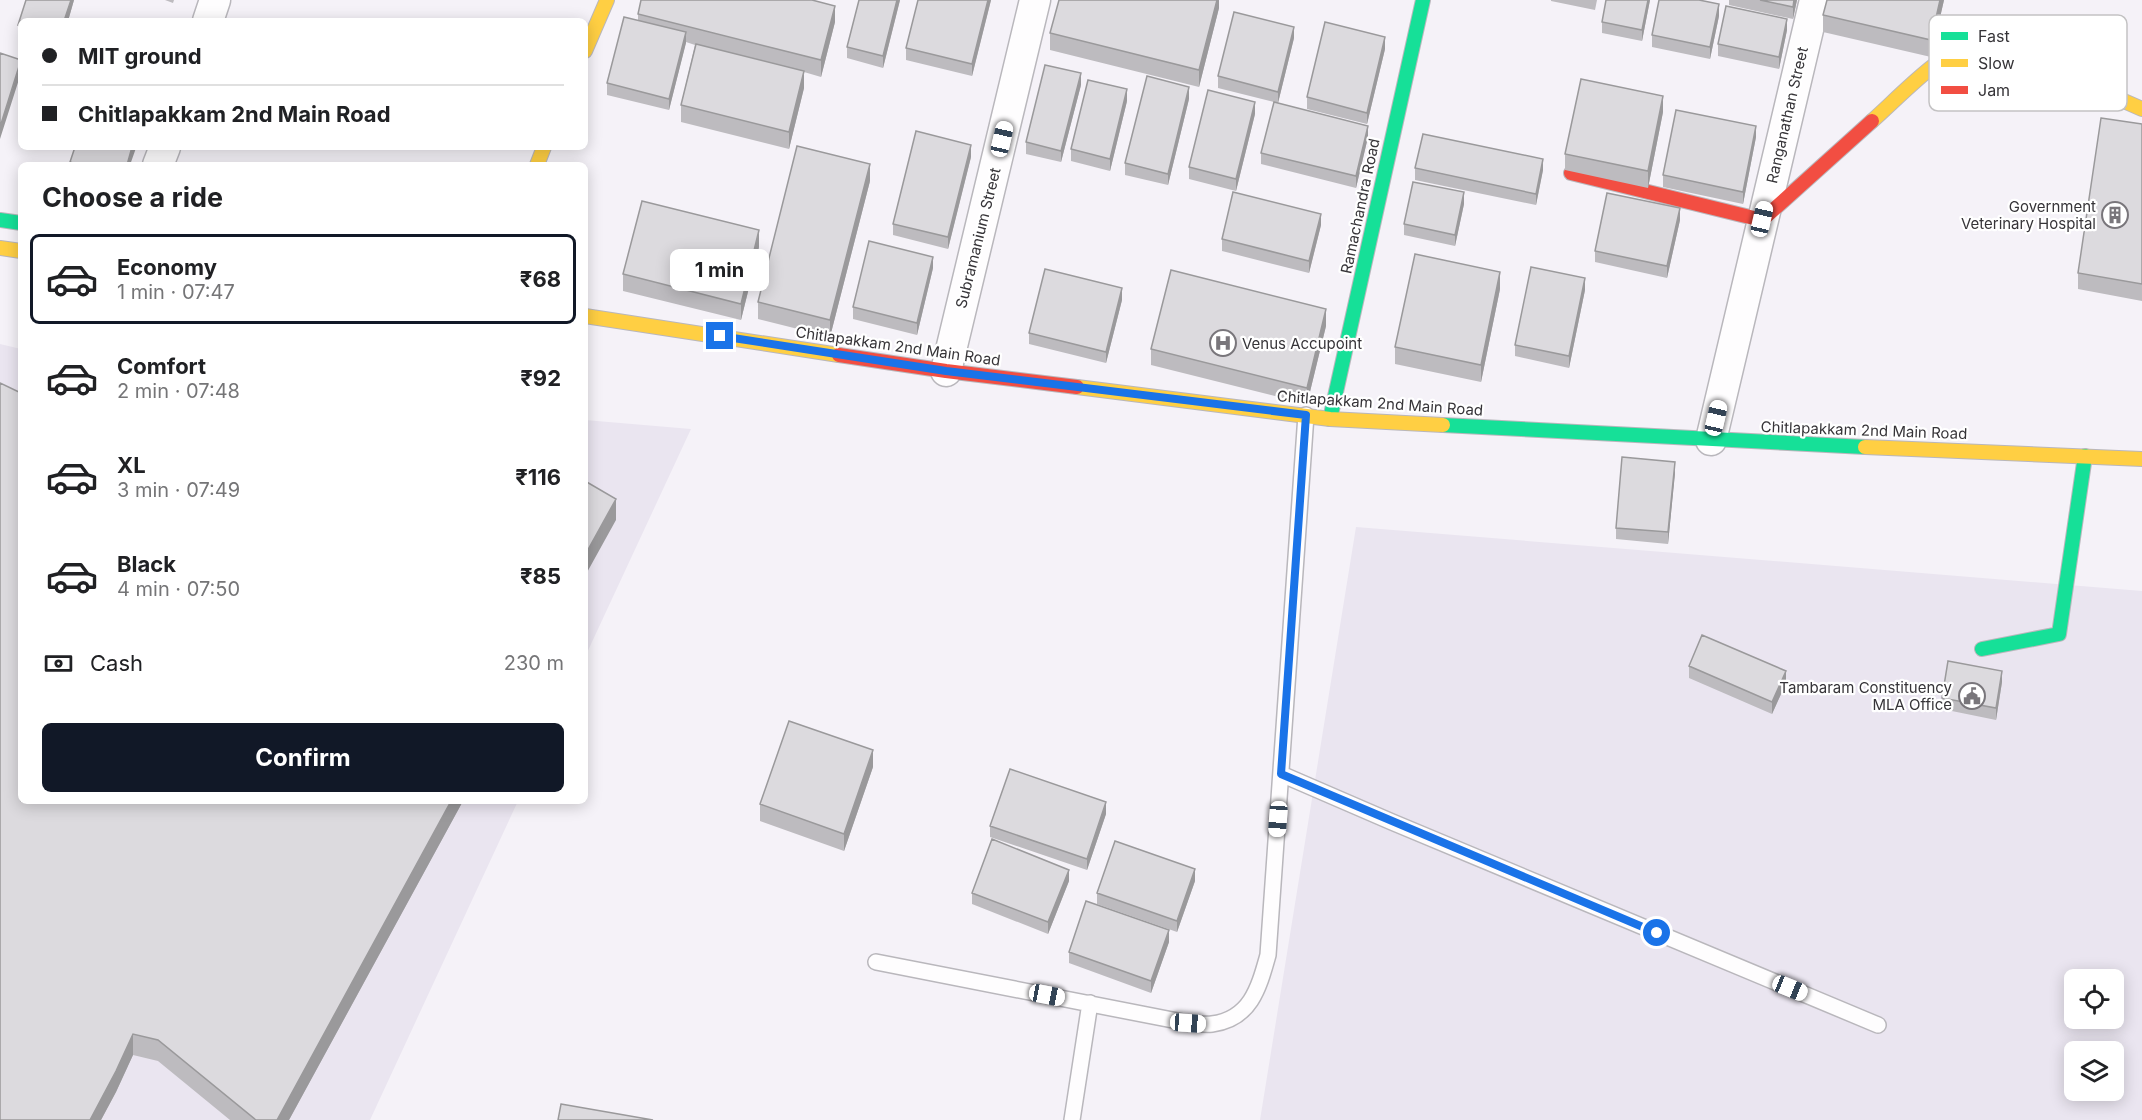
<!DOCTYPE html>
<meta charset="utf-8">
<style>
body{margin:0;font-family:Inter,sans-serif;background:#f2f2f2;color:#202124;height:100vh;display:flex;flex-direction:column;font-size:22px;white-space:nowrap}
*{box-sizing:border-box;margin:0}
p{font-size:20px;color:#757577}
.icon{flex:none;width:33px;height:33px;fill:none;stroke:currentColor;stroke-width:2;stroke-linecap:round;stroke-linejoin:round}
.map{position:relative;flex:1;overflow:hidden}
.details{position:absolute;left:18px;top:162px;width:570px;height:642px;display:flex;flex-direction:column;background:#fff;border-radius:9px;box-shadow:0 3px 15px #0003}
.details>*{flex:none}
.top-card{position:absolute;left:18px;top:18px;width:570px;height:132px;border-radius:9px;box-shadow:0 3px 15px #0003;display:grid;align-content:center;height:132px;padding:0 24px;background:#fff}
.buttons{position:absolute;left:2064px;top:969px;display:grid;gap:12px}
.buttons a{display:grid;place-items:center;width:60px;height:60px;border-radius:9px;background:#fff;box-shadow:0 3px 15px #0003;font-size:30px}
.end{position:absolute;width:27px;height:27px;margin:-14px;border:8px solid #1a73e8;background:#fff;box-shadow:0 0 0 3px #fff}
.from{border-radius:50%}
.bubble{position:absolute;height:42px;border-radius:9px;background:#fff;box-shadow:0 3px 15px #0003;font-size:20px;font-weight:700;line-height:42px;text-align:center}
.car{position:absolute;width:18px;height:36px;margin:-18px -9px;border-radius:8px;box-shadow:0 0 4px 2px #0007;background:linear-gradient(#fff 24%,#345 0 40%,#fff 0 76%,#345 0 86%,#fff 0)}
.top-card b{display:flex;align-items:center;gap:21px;height:57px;font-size:22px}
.top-card b+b{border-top:2px solid #e0e0e0}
.top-card i{width:15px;height:15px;background:#202124}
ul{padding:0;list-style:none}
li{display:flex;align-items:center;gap:18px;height:90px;margin:0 12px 9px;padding:0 12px;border:3px solid transparent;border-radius:9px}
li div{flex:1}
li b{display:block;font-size:22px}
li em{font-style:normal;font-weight:700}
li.on{border-color:#111827}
li>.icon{width:54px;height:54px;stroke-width:1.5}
h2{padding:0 24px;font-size:27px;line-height:72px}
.pay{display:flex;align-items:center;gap:15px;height:66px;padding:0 24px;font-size:22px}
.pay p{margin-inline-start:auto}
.action{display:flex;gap:12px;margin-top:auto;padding:12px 24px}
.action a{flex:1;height:69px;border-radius:9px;background:#111827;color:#fff;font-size:24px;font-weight:700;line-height:69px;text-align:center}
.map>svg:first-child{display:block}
.built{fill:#eae5f0;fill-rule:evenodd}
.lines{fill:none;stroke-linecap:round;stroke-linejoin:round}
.lane-casing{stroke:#b9b7bc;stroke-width:18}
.street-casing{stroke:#b9b7bc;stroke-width:33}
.fast-casing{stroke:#b9b7bc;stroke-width:16}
.slow-casing{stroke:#b9b7bc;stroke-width:16}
.jam-casing{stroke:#b9b7bc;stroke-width:16}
.lane{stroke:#fefdfe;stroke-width:15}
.street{stroke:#fefdfe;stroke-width:30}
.fast{stroke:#16e098;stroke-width:14}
.slow{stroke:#ffcf43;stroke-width:14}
.jam{stroke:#f24e42;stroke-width:14}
.wall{fill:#bdbbbf}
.shaded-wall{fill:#9a999b}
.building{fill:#dcdade;stroke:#9a999b;stroke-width:1.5}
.route{stroke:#1a73e8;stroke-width:8}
.labels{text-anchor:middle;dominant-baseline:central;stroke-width:4.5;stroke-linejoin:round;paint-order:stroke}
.street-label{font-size:15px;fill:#363438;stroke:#fff}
.poi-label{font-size:15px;fill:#363438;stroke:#fff;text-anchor:end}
.key{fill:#fff;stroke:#c3c2c3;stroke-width:1.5}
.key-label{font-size:16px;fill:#363438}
</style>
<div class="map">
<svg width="2142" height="1120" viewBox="0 0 2142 1120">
<rect width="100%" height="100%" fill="#f5f2f8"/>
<!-- built -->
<path class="built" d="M 0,344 L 21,349 L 21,801 L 518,801 L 370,1120 L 0,1120 Z
M 585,420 L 691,429 L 585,657 Z
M 1356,527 L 2142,591 L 2142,1120 L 1260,1120 ZM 2074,980 L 2114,980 L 2114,1018 L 2074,1018 ZM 2074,1052 L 2114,1052 L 2114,1090 L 2074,1090 Z"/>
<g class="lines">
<defs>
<path id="lane" d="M 1281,774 L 1392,822 L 1878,1025
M 876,962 L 1188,1023 C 1195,1023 1204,1025 1212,1024 C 1251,1019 1259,987 1268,955 L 1306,415
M 1072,1120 L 1090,1003"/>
<path id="street" d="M 208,21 L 215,0
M 158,165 L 165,147
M 946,371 L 1035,0
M 1711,440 L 1815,0"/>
<path id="fast" d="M 0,220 L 21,223
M 1330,419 L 1423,0
M 1443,425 L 1865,447
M 1982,649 L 2059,634 L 2085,456"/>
<path id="slow" d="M 585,51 L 607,0
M 1872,121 C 1895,101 1940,53 1968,46 C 1979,43 1990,45 2001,47 L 2142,109
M 537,165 L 544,147
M 0,248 L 21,251
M 585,316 L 839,355
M 1077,387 L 1330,419 L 1443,425
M 1865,447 L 2142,459"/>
<path id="jam" d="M 1571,173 L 1762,220 L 1872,121
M 839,355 L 946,371 L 1077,387"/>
</defs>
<!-- lane casing -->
<use href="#lane" class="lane-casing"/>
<!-- street casing -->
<use href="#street" class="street-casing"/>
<!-- fast casing -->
<use href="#fast" class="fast-casing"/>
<!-- slow casing -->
<use href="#slow" class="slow-casing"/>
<!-- jam casing -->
<use href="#jam" class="jam-casing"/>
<!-- lane -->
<use href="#lane" class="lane"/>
<!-- street -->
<use href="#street" class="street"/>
<!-- fast -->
<use href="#fast" class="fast"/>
<!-- slow -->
<use href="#slow" class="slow"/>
<!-- jam -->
<use href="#jam" class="jam"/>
</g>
<!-- wall -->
<path class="wall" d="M 26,0 L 74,0 L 68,21 L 21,21 L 21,37 L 18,36 L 18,25 Z
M 165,0 L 174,0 L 173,3 Z
M 859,0 L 900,0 L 883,68 L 847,58 L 847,47 Z
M 918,0 L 991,0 L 972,76 L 906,60 L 906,48 Z
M 1219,0 L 1219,8 L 1199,87 L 1050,50 L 1050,33 Z
M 1551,0 L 1597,0 L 1595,10 L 1551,1 Z
M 1650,0 L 1642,41 L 1602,33 L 1602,22 Z
M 1729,0 L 1797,0 L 1793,19 L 1729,5 Z
M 1827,0 L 1944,0 L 1931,57 L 1823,32 L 1823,15 Z
M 638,14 L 835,22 L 821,77 L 804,72 L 804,88 L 789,149 L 681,122 L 681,105 L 695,45 L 686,42 L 669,110 L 607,95 L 607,83 L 638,20 Z
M 1719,16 L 1710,59 L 1652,47 L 1652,35 Z
M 1787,30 L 1779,69 L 1718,56 L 1718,44 Z
M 1294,38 L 1278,103 L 1368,137 L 1356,188 L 1261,164 L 1261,153 L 1274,102 L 1218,88 L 1218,76 Z
M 1385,49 L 1367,124 L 1307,109 L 1307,97 Z
M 1081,85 L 1061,162 L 1026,154 L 1026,142 Z
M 1189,99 L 1168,185 L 1125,175 L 1125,163 Z
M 1127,101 L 1110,171 L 1071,161 L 1071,149 Z
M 1663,112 L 1648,188 L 1565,170 L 1565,154 Z
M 1255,114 L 1236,191 L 1189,179 L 1189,167 Z
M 2142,124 L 2142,301 L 2078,289 L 2078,273 Z
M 1756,137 L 1743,204 L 1663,187 L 1663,175 Z
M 971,157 L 948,249 L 893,235 L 893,224 Z
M 1415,168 L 1543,170 L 1536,205 L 1415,180 Z
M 870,181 L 830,337 L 758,319 L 758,302 Z
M 1464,204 L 1455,246 L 1404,235 L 1404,224 Z
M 1680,220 L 1667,278 L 1595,262 L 1595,251 Z
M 1321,225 L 1309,273 L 1222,251 L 1222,239 Z
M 759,247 L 741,320 L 623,291 L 623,274 Z
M 933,268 L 917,335 L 853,319 L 853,307 Z
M 1500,289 L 1481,382 L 1395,364 L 1395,347 Z
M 1585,290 L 1569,368 L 1515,356 L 1515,345 Z
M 1122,300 L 1106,363 L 1029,344 L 1029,333 Z
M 1326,326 L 1307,404 L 1151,365 L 1151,349 Z
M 1675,473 L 1668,544 L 1616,539 L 1616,528 Z
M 1689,666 L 1786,683 L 1772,714 L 1689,678 Z
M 2002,682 L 1996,720 L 1942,709 L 1942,698 Z
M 873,767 L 844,851 L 760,821 L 760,804 Z
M 21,801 L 463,801 L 289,1120 L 230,1120 L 158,1061 L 133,1055 L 116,1092 L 101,1120 L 0,1120 Z
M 1106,814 L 1087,870 L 990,837 L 990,826 Z
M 1069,881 L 1048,934 L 972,904 L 972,893 Z
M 1195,881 L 1177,932 L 1097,904 L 1097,893 Z
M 1169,942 L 1151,993 L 1069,963 L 1069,952 Z"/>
<!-- shaded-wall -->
<path class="shaded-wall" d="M 71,0 L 74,0 L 68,21 L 64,21 Z
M 897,0 L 900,0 L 883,68 L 883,56 Z
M 988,0 L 991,0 L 972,76 L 972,64 Z
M 1217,0 L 1219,0 L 1219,8 L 1199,87 L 1199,70 Z
M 1648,0 L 1650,0 L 1642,41 L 1642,30 Z
M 1794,0 L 1797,0 L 1793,19 L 1793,7 Z
M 1940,0 L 1944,0 L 1931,57 L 1931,40 Z
M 1719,4 L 1719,16 L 1710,59 L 1710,47 Z
M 835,6 L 835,22 L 821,77 L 821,60 Z
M 1787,19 L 1787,30 L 1779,69 L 1779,57 Z
M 1294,27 L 1294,38 L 1278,103 L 1278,92 Z
M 686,32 L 686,43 L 669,110 L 669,99 Z
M 1385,37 L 1385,49 L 1367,124 L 1367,113 Z
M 21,61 L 21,73 L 0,139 L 0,127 Z
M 804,71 L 804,88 L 789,149 L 789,132 Z
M 1081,73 L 1081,85 L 1061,162 L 1061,151 Z
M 1189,87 L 1189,99 L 1168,185 L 1168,174 Z
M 1127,89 L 1127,101 L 1110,171 L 1110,159 Z
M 1663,96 L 1663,112 L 1648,188 L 1648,171 Z
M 1255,102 L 1255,114 L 1236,191 L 1236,179 Z
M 1368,126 L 1368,137 L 1356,188 L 1356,176 Z
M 1756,126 L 1756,137 L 1743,204 L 1743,192 Z
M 971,145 L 971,157 L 948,249 L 948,237 Z
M 132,147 L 136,147 L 136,148 L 130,165 L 127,165 Z
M 1543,159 L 1543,170 L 1536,205 L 1536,194 Z
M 870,164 L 870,181 L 830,337 L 830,320 Z
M 1464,192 L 1464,204 L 1455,246 L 1455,235 Z
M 1680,208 L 1680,220 L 1667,278 L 1667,266 Z
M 1321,214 L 1321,225 L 1309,273 L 1309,261 Z
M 759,230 L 759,247 L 741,320 L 741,304 Z
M 933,257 L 933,268 L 917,335 L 917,323 Z
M 1500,272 L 1500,289 L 1481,382 L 1481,365 Z
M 1585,278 L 1585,290 L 1569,368 L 1569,356 Z
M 1122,288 L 1122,300 L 1106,363 L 1106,352 Z
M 1326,309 L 1326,326 L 1307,404 L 1307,388 Z
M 1675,462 L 1675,473 L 1668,544 L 1668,532 Z
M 616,499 L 616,520 L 585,576 L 585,555 Z
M 1786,671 L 1786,683 L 1772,714 L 1772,702 Z
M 2002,671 L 2002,682 L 1996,720 L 1996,708 Z
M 873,750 L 873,767 L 844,851 L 844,834 Z
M 451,801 L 463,801 L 289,1120 L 277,1120 Z
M 1106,802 L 1106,814 L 1087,870 L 1087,859 Z
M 1195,869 L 1195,881 L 1177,932 L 1177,921 Z
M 1069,870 L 1069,881 L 1048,934 L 1048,922 Z
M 1169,930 L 1169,942 L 1151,993 L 1151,981 Z
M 133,1034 L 133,1055 L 116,1092 L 101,1120 L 90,1120 Z"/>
<!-- building -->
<path class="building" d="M 26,0 L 71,0 L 64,21 L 21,21 L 21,25 L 18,25 Z
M 641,0 L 812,0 L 835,6 L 821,60 L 638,14 Z
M 859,0 L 897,0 L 883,56 L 847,47 Z
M 918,0 L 988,0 L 972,64 L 906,48 Z
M 1059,0 L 1217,0 L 1199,70 L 1050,33 Z
M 1606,0 L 1648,0 L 1642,30 L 1602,22 Z
M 1659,0 L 1699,0 L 1719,4 L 1710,47 L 1652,35 Z
M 1760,0 L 1794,0 L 1793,7 Z
M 1827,0 L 1940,0 L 1931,40 L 1823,15 Z
M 1726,6 L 1787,19 L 1779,57 L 1718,44 Z
M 1234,12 L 1294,27 L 1278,92 L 1218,76 Z
M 624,17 L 686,32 L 669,99 L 607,83 Z
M 1325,22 L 1385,37 L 1367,113 L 1307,97 Z
M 696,44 L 804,71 L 789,132 L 681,105 Z
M 0,53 L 21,60 L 0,127 Z
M 1045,65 L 1081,73 L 1061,151 L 1026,142 Z
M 1147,76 L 1189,87 L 1168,174 L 1125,163 Z
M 1581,79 L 1663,96 L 1648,171 L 1565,154 Z
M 1088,80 L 1127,89 L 1110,159 L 1071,149 Z
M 1208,90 L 1255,102 L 1236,179 L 1189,167 Z
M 1274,102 L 1368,126 L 1356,176 L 1261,153 Z
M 1676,110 L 1756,126 L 1743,192 L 1663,175 Z
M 2101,118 L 2142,124 L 2142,284 L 2078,273 Z
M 916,131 L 971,145 L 948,237 L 893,224 Z
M 1423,134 L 1543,159 L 1536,194 L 1415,168 Z
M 797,146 L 870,164 L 830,320 L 758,302 Z
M 75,147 L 132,147 L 127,165 L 79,165 L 70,162 Z
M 1413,182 L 1464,192 L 1455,235 L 1404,224 Z
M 1233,192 L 1321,214 L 1309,261 L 1222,239 Z
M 1607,193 L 1680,208 L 1667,266 L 1595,251 Z
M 642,201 L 759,230 L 741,304 L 623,274 Z
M 869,241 L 933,257 L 917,323 L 853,307 Z
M 1415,254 L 1500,272 L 1481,365 L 1395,347 Z
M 1531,267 L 1585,278 L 1569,356 L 1515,345 Z
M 1045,269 L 1122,288 L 1106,352 L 1029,333 Z
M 1171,270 L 1326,309 L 1307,388 L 1151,349 Z
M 0,383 L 21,393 L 21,801 L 451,801 L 277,1120 L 256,1120 L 158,1040 L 133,1034 L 116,1071 L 90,1120 L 0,1120 Z
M 1622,457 L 1675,462 L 1668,532 L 1616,528 Z
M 585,481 L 616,499 L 585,555 Z
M 1702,635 L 1786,671 L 1772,702 L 1689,666 Z
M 1948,661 L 2002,671 L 1996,708 L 1942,698 Z
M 789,721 L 873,750 L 844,834 L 760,804 Z
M 1010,769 L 1106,802 L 1087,859 L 990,826 Z
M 992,839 L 1069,870 L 1048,922 L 972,893 Z
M 1115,841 L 1195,869 L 1177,921 L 1097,893 Z
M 1086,901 L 1169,930 L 1151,981 L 1069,952 Z
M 561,1104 L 653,1120 L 558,1120 Z"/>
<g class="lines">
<!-- route -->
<path class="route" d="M 720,336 L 946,371 L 1306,415 L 1281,774 L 1657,933"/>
</g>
<!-- icons -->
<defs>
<symbol id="building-ring" viewBox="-11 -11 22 22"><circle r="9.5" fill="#fff" stroke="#79767b" stroke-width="1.5"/><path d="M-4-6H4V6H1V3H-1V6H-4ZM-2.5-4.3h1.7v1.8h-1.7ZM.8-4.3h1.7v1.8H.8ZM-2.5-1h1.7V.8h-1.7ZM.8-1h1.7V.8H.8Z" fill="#79767b"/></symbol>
<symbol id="hospital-ring" viewBox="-11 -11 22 22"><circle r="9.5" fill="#fff" stroke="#79767b" stroke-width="1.5"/><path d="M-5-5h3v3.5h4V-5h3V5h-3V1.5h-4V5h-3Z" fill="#79767b"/></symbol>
<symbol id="civic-ring" viewBox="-11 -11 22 22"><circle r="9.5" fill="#fff" stroke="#79767b" stroke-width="1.5"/><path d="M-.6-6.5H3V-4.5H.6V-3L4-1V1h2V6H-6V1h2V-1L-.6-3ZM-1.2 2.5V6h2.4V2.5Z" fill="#79767b"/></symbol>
</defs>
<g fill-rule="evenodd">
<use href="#building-ring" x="2100" y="200" width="30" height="30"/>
<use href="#hospital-ring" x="1208" y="328" width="30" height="30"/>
<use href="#civic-ring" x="1957" y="681" width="30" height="30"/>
</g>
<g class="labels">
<!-- street labels -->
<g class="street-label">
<text transform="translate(1787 115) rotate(-77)">Ranganathan Street</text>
<text transform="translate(1360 206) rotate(-78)">Ramachandra Road</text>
<text transform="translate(978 238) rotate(-76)">Subramanium Street</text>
<text transform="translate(898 346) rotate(8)">Chitlapakkam 2nd Main Road</text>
<text transform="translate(1380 403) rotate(4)">Chitlapakkam 2nd Main Road</text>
<text transform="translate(1864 430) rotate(2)">Chitlapakkam 2nd Main Road</text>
</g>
<!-- poi labels -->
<g class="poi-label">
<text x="2096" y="206">Government<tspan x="2096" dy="17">Veterinary Hospital</tspan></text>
<text x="1242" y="343" text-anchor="start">Venus Accupoint</text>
<text x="1952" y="687">Tambaram Constituency<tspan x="1952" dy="17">MLA Office</tspan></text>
</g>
</g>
<!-- legend -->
<rect x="1929" y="15" width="198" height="96" rx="9" class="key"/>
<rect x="1941" y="32" width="27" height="8" fill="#16e098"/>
<rect x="1941" y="59" width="27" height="8" fill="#ffcf43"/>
<rect x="1941" y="86" width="27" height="8" fill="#f24e42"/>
<g class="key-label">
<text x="1978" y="42">Fast</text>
<text x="1978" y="69">Slow</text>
<text x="1978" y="96">Jam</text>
</g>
</svg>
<div class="buttons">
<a><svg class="icon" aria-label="locate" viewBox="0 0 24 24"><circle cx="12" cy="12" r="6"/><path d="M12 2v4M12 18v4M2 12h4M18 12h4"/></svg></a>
<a><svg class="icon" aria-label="layers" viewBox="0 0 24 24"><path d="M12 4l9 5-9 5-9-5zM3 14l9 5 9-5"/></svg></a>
</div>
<i class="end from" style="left:1657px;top:933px"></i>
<i class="end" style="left:720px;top:336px"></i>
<div class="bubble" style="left:670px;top:249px;width:99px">1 min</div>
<i class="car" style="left:1002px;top:139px;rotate:13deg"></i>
<i class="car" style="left:1762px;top:219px;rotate:13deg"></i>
<i class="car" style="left:1716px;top:418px;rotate:13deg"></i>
<i class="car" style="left:1278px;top:819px;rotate:184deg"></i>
<i class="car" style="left:1790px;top:988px;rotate:112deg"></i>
<i class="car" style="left:1047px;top:995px;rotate:101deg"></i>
<i class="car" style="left:1188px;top:1023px;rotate:94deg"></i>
<div class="top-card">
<b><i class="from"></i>MIT ground</b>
<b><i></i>Chitlapakkam 2nd Main Road</b>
</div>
<section class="details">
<h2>Choose a ride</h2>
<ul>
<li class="on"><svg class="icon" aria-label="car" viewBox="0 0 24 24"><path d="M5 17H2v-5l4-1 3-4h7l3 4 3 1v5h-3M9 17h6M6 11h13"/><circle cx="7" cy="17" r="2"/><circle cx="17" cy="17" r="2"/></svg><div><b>Economy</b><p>1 min · 07:47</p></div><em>₹68</em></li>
<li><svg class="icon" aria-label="car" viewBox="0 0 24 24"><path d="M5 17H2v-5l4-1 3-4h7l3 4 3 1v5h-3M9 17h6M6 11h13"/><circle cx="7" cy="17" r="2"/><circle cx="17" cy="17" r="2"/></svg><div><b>Comfort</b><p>2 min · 07:48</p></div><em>₹92</em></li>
<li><svg class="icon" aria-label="car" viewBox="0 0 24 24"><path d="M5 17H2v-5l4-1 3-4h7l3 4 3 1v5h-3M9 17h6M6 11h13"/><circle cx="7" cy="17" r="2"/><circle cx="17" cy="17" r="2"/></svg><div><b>XL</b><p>3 min · 07:49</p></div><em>₹116</em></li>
<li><svg class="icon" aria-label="car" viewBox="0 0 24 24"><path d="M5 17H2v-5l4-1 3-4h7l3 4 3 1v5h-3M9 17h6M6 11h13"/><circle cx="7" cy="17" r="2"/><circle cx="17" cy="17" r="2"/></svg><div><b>Black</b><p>4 min · 07:50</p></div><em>₹85</em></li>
</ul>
<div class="pay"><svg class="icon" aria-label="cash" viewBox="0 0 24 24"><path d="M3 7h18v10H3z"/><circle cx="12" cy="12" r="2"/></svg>Cash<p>230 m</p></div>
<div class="action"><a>Confirm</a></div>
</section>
</div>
